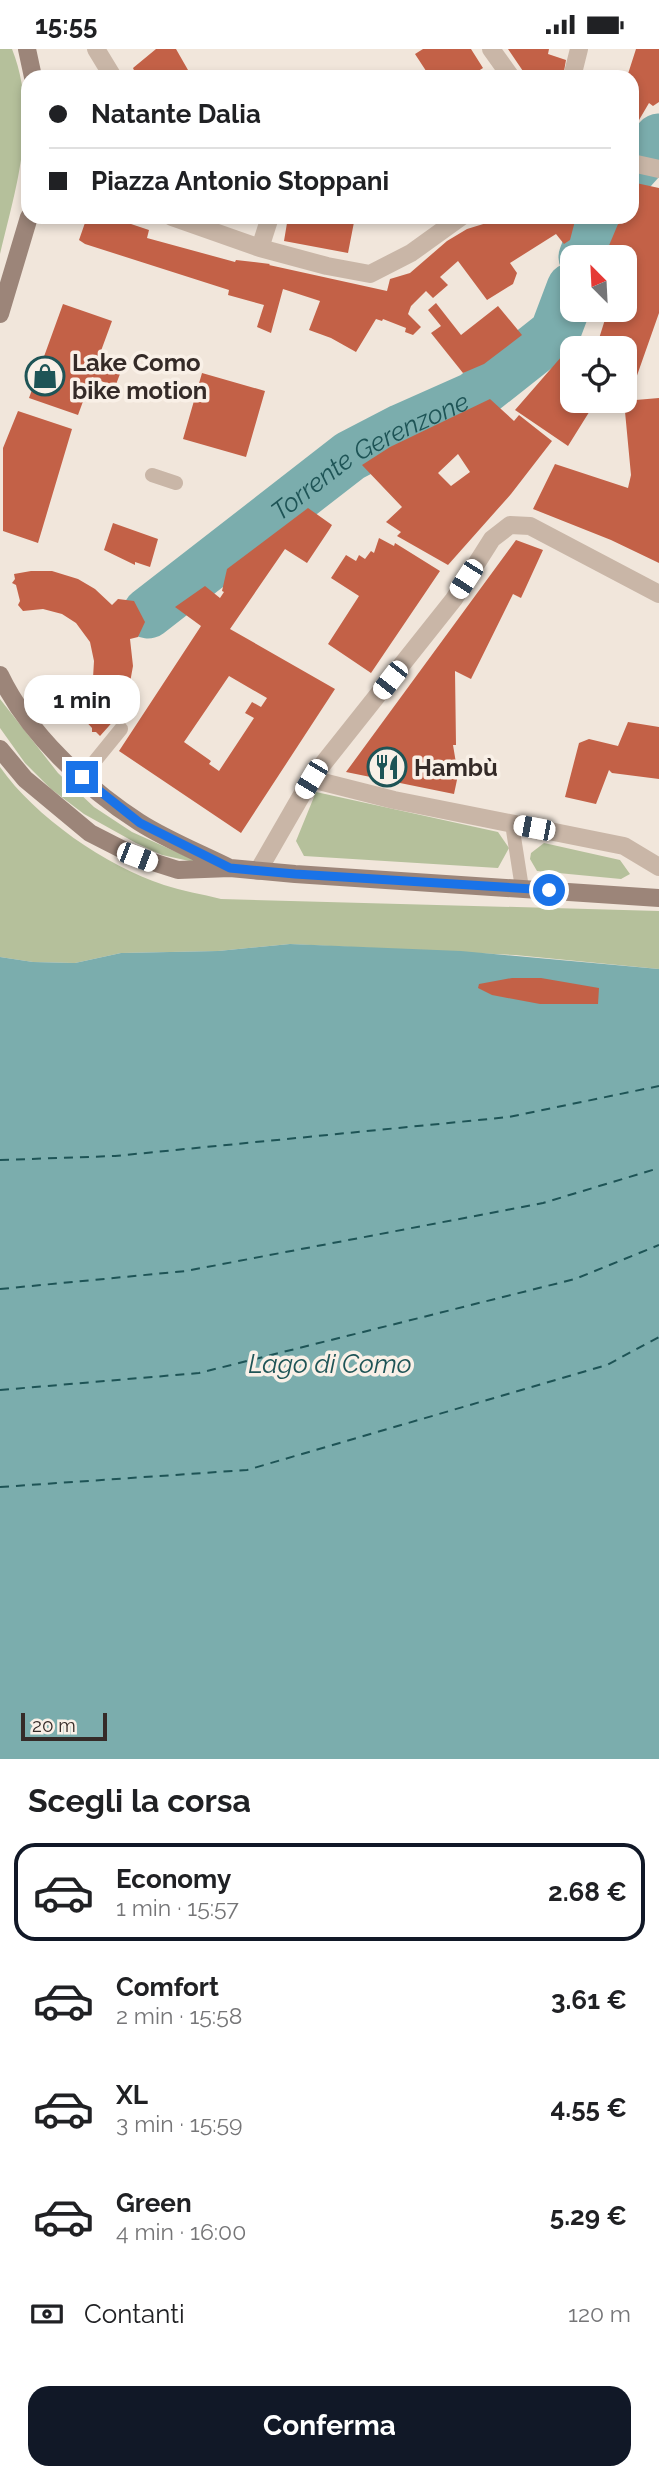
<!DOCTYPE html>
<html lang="it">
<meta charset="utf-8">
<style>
body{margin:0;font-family:Raleway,sans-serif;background:#f2f2f2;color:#202124;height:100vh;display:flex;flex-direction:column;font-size:26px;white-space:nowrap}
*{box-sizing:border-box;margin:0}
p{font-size:23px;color:#757577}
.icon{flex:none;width:38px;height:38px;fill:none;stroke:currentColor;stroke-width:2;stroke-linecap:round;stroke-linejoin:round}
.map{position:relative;height:1710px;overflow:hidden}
.panel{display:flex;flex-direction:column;background:#fff;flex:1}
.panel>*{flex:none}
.top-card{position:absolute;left:21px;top:21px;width:618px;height:154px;border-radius:21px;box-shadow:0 4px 10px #0003;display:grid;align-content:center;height:154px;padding:0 28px;background:#fff}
.needle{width:46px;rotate:336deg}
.buttons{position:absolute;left:560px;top:196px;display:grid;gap:14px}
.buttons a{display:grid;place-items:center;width:77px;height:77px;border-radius:14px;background:#fff;box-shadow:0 4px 10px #0003;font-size:35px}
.scale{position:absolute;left:21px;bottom:18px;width:86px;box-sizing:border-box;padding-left:7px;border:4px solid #352b28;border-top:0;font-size:19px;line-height:24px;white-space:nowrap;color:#352b28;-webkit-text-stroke:5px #f9f0e7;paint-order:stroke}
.end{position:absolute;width:32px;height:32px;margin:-16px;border:9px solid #1a73e8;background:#fff;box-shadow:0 0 0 4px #fff}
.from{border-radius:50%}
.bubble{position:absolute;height:49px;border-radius:21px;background:#fff;box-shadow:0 4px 10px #0003;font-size:23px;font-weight:700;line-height:49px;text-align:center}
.car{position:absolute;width:21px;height:42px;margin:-21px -10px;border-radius:9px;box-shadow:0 0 5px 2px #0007;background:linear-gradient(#fff 24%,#345 0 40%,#fff 0 76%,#345 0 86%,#fff 0)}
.top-card b{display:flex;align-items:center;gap:24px;height:66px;font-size:26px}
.top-card b+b{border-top:2px solid #e0e0e0}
.top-card i{width:18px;height:18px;background:#202124}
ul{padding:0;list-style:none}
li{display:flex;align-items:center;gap:21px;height:98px;margin:0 14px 10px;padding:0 14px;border:4px solid transparent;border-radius:21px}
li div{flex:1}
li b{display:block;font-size:26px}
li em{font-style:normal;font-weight:700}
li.current{border-color:#111827}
li>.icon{width:63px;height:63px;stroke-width:1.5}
h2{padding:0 28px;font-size:32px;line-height:84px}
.pay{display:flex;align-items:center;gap:18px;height:77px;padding:0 28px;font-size:26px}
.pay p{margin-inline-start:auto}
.cta{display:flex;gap:14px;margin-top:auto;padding:14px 28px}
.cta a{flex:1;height:80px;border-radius:21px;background:#111827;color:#fff;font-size:28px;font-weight:700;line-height:80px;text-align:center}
.status{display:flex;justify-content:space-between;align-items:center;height:49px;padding:0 35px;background:#fff;direction:ltr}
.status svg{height:19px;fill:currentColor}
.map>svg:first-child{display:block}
.green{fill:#b5c09b}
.water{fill:#7badad}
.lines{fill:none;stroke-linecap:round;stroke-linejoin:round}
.river{stroke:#7badad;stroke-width:51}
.ferry{stroke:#1e5456;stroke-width:2;stroke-dasharray:9 7;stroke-linecap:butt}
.building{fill:#c36147;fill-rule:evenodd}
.lane{stroke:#c9b6a7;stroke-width:14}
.street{stroke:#c9b6a7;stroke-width:18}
.secondary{stroke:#9c8579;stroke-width:18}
.route{stroke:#1a73e8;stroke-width:9}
.labels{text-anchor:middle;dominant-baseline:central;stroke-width:7;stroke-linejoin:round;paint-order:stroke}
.poi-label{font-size:24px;font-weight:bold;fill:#352b28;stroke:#f9f0e7;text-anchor:start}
.water-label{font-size:26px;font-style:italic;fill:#1e5456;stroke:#f9f0e7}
</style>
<div class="status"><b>15:55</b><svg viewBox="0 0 49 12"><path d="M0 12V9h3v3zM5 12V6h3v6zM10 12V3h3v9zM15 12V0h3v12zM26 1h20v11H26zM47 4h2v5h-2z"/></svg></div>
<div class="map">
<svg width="659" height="1710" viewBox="0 0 659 1710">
<rect width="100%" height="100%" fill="#f1e6db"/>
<!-- green -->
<path class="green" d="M 0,0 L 12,0 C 39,68 16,138 0,205 Z
M 0,650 L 58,724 L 94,758 L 132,783 L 203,815 L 162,806 L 136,794 L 84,765 L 51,740 L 25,714 L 0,679 Z
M 0,718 C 35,768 106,817 164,836 C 182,842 202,845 221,850 L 659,862 L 659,920 L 515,906 L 290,895 L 218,902 L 121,904 L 75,914 L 33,913 L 0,908 Z
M 316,743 L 498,783 L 509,799 L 498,819 L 304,807 L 296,792 Z
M 544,794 L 620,811 L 630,825 L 621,830 L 537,822 L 530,810 L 531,804 Z"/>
<!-- water -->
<path class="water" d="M 290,895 L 461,902 L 659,920 L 659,1710 L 0,1710 L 0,908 L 33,913 L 75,914 L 121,904 L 218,902 Z"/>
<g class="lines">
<!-- river -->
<g class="river">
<path d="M 632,120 L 659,90"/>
<path d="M 584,208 L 599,168"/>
<path id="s1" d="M 148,564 L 350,407 L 402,380 L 474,348 L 555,284 L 572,239"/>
</g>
<!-- ferry -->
<path class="ferry" d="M 0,1111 L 115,1107 L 509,1068 L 659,1037
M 0,1240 L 186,1222 L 543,1154 L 659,1119
M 0,1341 L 199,1324 L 575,1230 L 659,1196
M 0,1438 L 247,1421 L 607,1316 L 659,1288"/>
</g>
<!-- building -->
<path class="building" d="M 156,0 L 176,0 L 192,28 L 137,28 L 133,19 Z
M 423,0 L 471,0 L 483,19 L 469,28 L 451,28 L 446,21 L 435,28 L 430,28 L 415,5 Z
M 508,0 L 549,0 L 548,5 L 566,11 L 563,28 L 527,28 Z
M 636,0 L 659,0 L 659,53 L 653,57 L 649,54 L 632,83 L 632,28 L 627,28 Z
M 636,134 L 659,139 L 659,264 L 634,335 L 625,332 L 625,299 L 596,299 L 608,261 L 625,261 L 625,208 L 610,208 L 605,206 L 621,168 L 632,168 L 632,143 Z
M 87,168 L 110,168 L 149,181 L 147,189 L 235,213 L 236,211 L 270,215 L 269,216 L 387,242 L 390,230 L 410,224 L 447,192 L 467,180 L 506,168 L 576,168 L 570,191 L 564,195 L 556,185 L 510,214 L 517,224 L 513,235 L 487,251 L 458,212 L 440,228 L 448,236 L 433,249 L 426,242 L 411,257 L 408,265 L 421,278 L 413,286 L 405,283 L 406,279 L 383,270 L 382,272 L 376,270 L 356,303 L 331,289 L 309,281 L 320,252 L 283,240 L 271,284 L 257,278 L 264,256 L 228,246 L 229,241 L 85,195 L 79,191 Z
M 288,168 L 355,168 L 348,204 L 284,192 Z
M 436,254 L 461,286 L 498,257 L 522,286 L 484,315 L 463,324 L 431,284 L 441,277 L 428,261 Z
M 63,255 L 112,272 L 98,310 L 123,317 L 115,338 L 92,328 L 78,366 L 29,349 Z
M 562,307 L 572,310 L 572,352 L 596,352 L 568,397 L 515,361 Z
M 202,324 L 265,342 L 246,408 L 183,390 Z
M 659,349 L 659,514 L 611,491 L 533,460 L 555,415 L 628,439 L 631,426 L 624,352 Z
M 490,350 L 514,372 L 519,366 L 552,392 L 511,445 L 448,516 L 397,487 L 401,483 L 386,473 L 402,458 L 362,416 L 390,398 ZM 458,405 L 470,423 L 451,437 L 438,424 Z
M 18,362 L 72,380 L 38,494 L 3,482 L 3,399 Z
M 308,459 L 332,476 L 329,481 L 307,514 L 285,500 L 230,580 L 335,640 L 241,784 L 119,702 L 201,577 L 175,558 L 205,537 L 220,549 L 224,543 L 222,542 L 227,520 ZM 229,627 L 267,649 L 261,658 L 252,653 L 245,664 L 254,669 L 219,722 L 209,715 L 211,712 L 184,693 Z
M 113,474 L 158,490 L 150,518 L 135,513 L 135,516 L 104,501 Z
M 379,489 L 394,497 L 395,494 L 440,522 L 371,624 L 328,595 L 359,547 L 331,529 L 346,506 L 356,512 L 359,506 L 365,510 L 371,502 L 374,504 Z
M 516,491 L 543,501 L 521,549 L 513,545 L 471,630 L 455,622 L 456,696 L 453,696 L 458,726 L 454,745 L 346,723 Z
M 31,522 L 52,522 L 78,530 L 95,540 L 112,556 L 118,550 L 134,552 L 145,573 L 138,588 L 130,590 L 133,617 L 127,650 L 117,668 L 100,687 L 96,683 L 92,683 L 92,679 L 81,667 L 77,666 L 74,659 L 87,643 L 93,629 L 94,612 L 90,593 L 76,574 L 62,565 L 43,560 L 23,562 L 18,556 L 20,552 L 16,536 L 12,534 L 15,530 L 14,525 Z
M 628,673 L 659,678 L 659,730 L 612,724 L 609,721 L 596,755 L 565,748 L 579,694 L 589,690 L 618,697 Z
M 512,929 L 541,929 L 599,939 L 598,955 L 540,955 L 492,946 L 478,939 L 479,935 Z"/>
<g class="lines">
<!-- lane -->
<path class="lane" d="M 152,426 L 176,434
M 82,728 L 121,680
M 512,775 L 522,839"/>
<!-- street -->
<path class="street" d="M 96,0 L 113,28
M 491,0 L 511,28
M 572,28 L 579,0
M 632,114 L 659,120
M 172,168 L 260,199 L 327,217 L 370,225 L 411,204 L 461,168
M 260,199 L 270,168
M 311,730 L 394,751 L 624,797 L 659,818
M 258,822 L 311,730 L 454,550 L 492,490 L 510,476 L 530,477 L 659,545"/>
<!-- secondary -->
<path class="secondary" d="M 27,0 L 33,28
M 0,265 L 29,168
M 0,626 C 27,683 86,739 139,773 C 167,791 200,804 230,819
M 0,700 L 25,730 L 90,784 L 137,808 L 178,821 L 230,819 L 295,825 L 659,849"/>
</g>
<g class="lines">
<!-- route -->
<path class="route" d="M 82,728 L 140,774 L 230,819 L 295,825 L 549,841"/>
</g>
<!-- icons -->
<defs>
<symbol id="shop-ring" viewBox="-11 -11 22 22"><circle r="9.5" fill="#f9f0e7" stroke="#1e5456" stroke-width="1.5"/><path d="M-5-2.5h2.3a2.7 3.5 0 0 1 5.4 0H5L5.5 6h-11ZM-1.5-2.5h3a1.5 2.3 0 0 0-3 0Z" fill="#1e5456"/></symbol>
<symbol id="restaurant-ring" viewBox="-11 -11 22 22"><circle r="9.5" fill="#f9f0e7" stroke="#1e5456" stroke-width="1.5"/><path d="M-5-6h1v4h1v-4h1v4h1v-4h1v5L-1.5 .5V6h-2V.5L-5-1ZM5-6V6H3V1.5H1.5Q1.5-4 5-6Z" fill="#1e5456"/></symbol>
</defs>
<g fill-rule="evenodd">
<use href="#shop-ring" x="23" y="305" width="44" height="44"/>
<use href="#restaurant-ring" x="365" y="696" width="44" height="44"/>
</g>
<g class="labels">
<!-- poi labels -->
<g class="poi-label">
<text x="72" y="313">Lake Como<tspan x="72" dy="28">bike motion</tspan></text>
<text x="414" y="718">Hambù</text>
</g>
<!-- water labels -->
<g class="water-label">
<text stroke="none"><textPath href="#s1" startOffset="273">Torrente Gerenzone</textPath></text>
<text x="330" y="1315">Lago di Como</text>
</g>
</g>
</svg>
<div class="buttons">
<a><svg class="needle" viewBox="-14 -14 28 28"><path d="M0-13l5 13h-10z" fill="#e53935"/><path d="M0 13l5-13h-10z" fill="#757577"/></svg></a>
<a><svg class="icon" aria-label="locate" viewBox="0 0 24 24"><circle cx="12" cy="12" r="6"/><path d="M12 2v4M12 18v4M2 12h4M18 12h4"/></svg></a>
</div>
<div class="scale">20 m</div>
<i class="end from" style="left:549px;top:841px"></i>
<i class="end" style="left:82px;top:728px"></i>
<div class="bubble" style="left:24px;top:626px;width:116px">1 min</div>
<i class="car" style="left:466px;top:530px;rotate:213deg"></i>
<i class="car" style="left:390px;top:631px;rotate:218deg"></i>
<i class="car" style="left:311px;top:730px;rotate:211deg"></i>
<i class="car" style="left:534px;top:779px;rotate:281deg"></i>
<i class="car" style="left:137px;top:808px;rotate:111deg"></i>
<div class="top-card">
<b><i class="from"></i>Natante Dalia</b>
<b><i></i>Piazza Antonio Stoppani</b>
</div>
</div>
<section class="panel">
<h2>Scegli la corsa</h2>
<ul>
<li class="current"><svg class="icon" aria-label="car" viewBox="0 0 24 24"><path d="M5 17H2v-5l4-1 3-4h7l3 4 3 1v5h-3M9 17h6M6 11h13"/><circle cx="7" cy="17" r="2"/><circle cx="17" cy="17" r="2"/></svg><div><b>Economy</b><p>1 min · 15:57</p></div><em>2.68 €</em></li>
<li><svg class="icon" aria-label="car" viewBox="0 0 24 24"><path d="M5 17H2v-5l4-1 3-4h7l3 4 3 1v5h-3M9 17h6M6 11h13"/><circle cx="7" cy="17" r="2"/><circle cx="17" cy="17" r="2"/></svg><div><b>Comfort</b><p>2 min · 15:58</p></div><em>3.61 €</em></li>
<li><svg class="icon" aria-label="car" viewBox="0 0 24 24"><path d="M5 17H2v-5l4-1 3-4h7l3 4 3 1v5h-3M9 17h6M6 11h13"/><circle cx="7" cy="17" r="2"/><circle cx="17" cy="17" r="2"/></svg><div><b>XL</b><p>3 min · 15:59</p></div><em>4.55 €</em></li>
<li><svg class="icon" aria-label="car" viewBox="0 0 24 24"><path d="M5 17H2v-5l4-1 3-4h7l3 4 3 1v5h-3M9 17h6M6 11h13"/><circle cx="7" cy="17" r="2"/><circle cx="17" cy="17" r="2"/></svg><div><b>Green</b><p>4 min · 16:00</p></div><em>5.29 €</em></li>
</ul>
<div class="pay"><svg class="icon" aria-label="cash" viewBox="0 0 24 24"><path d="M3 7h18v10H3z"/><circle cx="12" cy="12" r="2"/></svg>Contanti<p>120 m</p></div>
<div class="cta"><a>Conferma</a></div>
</section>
